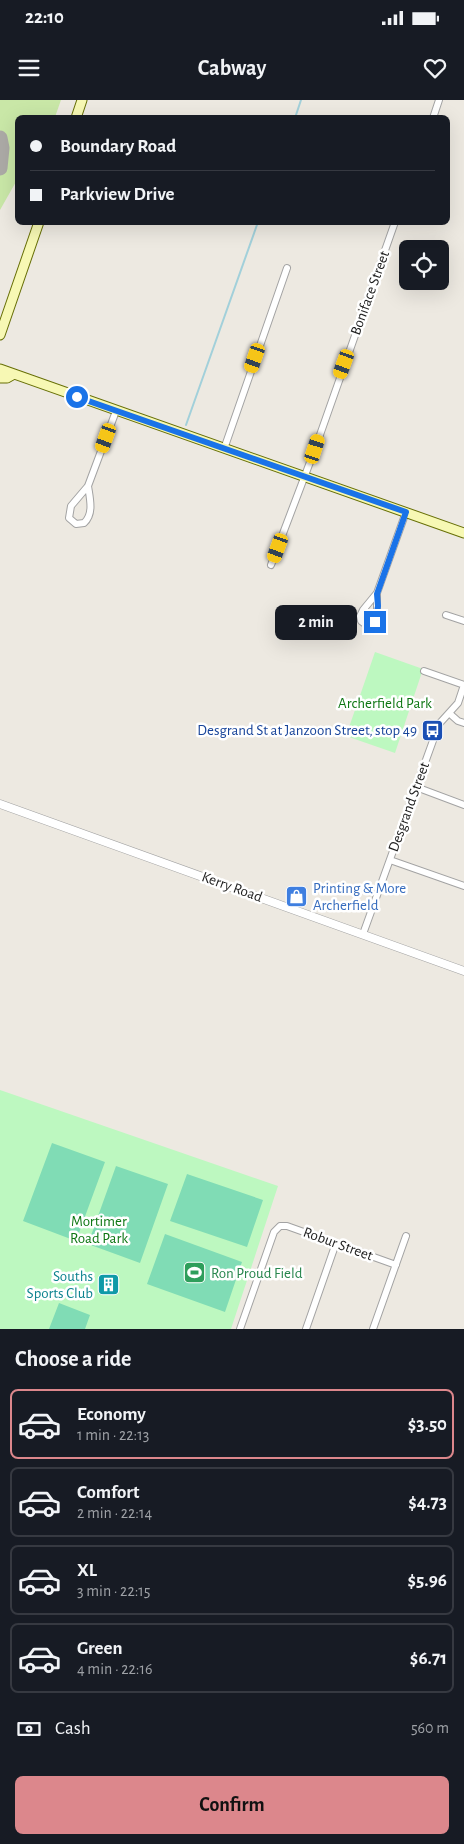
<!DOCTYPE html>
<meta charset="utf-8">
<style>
body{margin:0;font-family:"Alegreya Sans",sans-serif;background:#20242c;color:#f1f3f6;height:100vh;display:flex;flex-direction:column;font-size:19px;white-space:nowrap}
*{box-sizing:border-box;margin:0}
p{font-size:16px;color:#9ea1a6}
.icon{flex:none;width:28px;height:28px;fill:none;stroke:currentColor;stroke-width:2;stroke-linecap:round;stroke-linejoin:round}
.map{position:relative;height:1229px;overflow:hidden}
.drawer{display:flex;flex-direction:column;background:#171b24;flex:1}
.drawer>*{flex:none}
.guide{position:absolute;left:15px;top:15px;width:435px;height:110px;border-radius:8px;box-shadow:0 5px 20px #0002;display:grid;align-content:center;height:110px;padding:0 15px;background:#171b24}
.controls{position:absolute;left:399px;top:140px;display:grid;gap:10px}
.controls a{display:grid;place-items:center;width:50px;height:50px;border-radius:8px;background:#171b24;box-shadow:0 5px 20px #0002;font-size:25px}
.end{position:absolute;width:22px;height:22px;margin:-11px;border:6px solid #1a73e8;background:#fff;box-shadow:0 0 0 2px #fff}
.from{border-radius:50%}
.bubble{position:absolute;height:35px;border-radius:8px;background:#171b24;box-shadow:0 5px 20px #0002;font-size:16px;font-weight:700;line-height:35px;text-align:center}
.car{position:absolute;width:15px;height:30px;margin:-15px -8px;border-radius:6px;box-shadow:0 0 4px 1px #0007;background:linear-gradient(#f5c518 24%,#345 0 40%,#f5c518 0 76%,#345 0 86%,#f5c518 0)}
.guide b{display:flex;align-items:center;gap:18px;height:48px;font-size:19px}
.guide b+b{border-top:1px solid #363941}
.guide i{width:12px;height:12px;background:#f1f3f6}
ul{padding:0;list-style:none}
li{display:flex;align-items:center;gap:15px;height:70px;margin:0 10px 8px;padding:0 5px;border:2px solid #363941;border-radius:8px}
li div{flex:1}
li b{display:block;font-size:19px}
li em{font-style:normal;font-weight:700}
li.on{border-color:#dc878c}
li>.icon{width:45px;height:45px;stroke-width:1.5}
h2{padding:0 15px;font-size:22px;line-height:60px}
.pay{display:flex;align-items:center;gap:12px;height:55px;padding:0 15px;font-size:19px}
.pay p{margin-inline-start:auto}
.primary-button{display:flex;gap:10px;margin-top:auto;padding:10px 15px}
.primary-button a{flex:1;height:58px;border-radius:8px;background:#dc878c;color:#111;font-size:20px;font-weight:700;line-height:58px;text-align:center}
.status{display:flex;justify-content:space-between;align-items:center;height:35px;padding:0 25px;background:#171b24;direction:ltr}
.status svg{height:14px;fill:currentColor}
header{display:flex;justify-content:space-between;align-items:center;height:65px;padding:0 15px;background:#171b24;font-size:22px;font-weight:700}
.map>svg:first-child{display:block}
.grass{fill:#c9e7a7}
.park{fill:#bdf8c0}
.pitch{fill:#80dcb5}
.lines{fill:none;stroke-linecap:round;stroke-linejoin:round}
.stream{stroke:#a2d0da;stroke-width:2}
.taxiway{stroke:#acaaa6;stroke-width:15}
.minor-casing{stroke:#a3a3a3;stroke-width:8}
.tertiary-casing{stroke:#a3a3a3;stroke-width:9}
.secondary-casing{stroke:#676f06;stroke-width:11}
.minor{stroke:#fff;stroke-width:6}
.tertiary{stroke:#fff;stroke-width:8}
.secondary{stroke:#f7f8b4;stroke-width:9}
.route{stroke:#1a73e8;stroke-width:6}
.labels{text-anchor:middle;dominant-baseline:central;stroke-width:5;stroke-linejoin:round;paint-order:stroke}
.street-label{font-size:15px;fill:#1c1c1c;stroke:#fff}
.park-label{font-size:15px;fill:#0d7612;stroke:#fff}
.transit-label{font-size:15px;fill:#164399;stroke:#fff;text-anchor:end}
.shop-label{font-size:15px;fill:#366cbe;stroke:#fff;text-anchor:start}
.leisure-label{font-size:15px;fill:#27864d;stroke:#fff;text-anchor:start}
.culture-label{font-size:15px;fill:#0d838f;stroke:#fff;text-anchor:end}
</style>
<div class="status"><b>22:10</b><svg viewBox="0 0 49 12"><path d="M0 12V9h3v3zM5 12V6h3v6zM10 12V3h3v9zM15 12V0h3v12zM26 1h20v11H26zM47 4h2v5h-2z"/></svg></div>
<header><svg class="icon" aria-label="menu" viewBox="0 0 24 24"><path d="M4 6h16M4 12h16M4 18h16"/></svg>Cabway<svg class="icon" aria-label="heart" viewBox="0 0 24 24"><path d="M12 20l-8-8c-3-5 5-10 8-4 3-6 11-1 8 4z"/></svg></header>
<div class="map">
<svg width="464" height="1229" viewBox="0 0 464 1229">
<rect width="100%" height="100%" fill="#ede9e1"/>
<!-- grass -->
<path class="grass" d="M 0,0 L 61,0 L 55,17 L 18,18 L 17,80 L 0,110 Z"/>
<!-- park -->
<path class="park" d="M 375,552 L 423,569 L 395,653 L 346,636 Z
M 0,990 L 278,1086 L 231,1229 L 0,1229 Z"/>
<!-- pitch -->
<path class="pitch" d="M 52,1043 L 105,1062 L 76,1141 L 23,1121 Z
M 116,1066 L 168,1084 L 140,1163 L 88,1144 Z
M 187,1074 L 263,1100 L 247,1147 L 170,1121 Z
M 165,1134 L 242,1162 L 225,1212 L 147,1184 Z
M 59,1203 L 90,1215 L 85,1229 L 49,1229 Z"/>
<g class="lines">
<!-- stream -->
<path class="stream" d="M 295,18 L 301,0
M 186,325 L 258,122"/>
<!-- taxiway -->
<path class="taxiway" d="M 0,38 L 2,48 L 0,68"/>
<defs>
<path id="minor" d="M 433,18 L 439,0
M 224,349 L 287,168
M 88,386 C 90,399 94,414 84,423 L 76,424 L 69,418 L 71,406 L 88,386 L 116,311
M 271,465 L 315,349 L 395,122
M 377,493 L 377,516 L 373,524 L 365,524 L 361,521 L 360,516 L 363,510 L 377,493 L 406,412
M 446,515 L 464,521
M 424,571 L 464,585
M 449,613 L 458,621 L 464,623
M 416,687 L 464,705
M 390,760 L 464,786
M 363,834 L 439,624 L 458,603 L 464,585
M 240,1229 L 274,1132 L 280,1126 L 287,1126 L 396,1165
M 306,1229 L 336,1143
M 373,1229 L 406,1136"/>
<path id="tertiary" d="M 0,704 L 464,871"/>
<path id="secondary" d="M 76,18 L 82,0
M 0,235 L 39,122
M 0,269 L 464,433
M 0,278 L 7,278 L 14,274"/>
</defs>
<!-- minor casing -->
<use href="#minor" class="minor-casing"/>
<!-- tertiary casing -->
<use href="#tertiary" class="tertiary-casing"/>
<!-- secondary casing -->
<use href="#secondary" class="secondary-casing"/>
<!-- minor -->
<use href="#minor" class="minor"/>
<!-- tertiary -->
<use href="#tertiary" class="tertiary"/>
<!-- secondary -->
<use href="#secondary" class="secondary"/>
</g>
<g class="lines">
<!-- route -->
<path class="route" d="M 77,297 L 406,412 L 377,494 L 378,506 L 375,522"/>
</g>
<!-- icons -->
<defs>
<symbol id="bus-square" viewBox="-11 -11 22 22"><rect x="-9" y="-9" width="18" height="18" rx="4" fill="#1a4fb4" stroke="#fff"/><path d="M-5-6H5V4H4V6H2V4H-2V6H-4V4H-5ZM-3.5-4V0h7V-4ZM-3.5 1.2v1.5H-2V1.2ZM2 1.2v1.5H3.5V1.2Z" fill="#fff"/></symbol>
<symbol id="shop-square" viewBox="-11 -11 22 22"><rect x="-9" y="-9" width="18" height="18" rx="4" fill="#3f7fe0" stroke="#fff"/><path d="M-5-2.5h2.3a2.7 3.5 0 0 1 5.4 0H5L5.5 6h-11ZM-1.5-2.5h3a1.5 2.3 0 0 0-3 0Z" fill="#fff"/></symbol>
<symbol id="stadium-square" viewBox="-11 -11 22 22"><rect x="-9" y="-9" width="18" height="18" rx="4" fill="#2e9e5b" stroke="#fff"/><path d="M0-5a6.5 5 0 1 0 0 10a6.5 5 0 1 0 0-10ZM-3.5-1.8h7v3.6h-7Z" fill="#fff"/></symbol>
<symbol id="building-square" viewBox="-11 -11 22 22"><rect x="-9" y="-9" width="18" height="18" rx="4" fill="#0f9aa8" stroke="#fff"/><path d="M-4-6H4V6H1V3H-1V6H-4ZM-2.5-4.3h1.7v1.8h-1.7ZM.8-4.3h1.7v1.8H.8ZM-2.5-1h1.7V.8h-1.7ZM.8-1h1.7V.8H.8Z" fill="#fff"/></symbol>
</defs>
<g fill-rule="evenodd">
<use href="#bus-square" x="420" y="618" width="25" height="25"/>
<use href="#shop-square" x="284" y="784" width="25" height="25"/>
<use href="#stadium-square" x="182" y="1160" width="25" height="25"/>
<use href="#building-square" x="96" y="1172" width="25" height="25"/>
</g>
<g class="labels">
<!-- street labels -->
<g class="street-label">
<text transform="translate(370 193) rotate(-70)">Boniface Street</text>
<text transform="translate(409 707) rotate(-70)">Desgrand Street</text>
<text transform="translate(232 787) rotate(20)">Kerry Road</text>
<text transform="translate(338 1144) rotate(20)">Robur Street</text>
</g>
<!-- park labels -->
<g class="park-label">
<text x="385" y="603">Archerfield Park</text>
<text x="99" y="1121">Mortimer<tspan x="99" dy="17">Road Park</tspan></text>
</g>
<!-- transit labels -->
<g class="transit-label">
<text x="417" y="630">Desgrand St at Janzoon Street, stop 49</text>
</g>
<!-- shop labels -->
<g class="shop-label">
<text x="313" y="788">Printing &amp; More<tspan x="313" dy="17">Archerfield</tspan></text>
</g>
<!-- leisure labels -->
<g class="leisure-label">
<text x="211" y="1173">Ron Proud Field</text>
</g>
<!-- culture labels -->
<g class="culture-label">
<text x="93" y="1176">Souths<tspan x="93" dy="17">Sports Club</tspan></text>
</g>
</g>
</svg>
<div class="controls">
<a><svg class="icon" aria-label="locate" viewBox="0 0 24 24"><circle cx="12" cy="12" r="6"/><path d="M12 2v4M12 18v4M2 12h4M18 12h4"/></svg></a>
</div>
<i class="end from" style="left:77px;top:297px"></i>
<i class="end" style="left:375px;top:522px"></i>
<div class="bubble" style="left:275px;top:505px;width:82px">2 min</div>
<i class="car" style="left:255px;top:258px;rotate:199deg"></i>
<i class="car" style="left:344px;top:264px;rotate:200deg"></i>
<i class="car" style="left:106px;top:338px;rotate:200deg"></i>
<i class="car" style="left:315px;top:349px;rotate:18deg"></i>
<i class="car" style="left:278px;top:448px;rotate:200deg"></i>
<div class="guide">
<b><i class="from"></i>Boundary Road</b>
<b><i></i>Parkview Drive</b>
</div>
</div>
<section class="drawer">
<h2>Choose a ride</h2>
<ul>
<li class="on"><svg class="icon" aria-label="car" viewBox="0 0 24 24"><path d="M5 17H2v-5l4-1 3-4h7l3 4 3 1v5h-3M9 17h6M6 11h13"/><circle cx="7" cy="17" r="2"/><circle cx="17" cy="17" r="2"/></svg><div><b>Economy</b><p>1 min · 22:13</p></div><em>$3.50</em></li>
<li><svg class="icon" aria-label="car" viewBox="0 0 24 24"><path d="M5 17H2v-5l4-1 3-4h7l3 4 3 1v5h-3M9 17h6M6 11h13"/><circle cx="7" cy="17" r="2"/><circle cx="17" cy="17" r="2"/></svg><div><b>Comfort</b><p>2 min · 22:14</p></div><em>$4.73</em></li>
<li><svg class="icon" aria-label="car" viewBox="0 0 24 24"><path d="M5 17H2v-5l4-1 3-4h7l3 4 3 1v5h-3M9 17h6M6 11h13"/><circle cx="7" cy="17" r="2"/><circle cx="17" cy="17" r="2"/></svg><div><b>XL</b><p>3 min · 22:15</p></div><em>$5.96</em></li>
<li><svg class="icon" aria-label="car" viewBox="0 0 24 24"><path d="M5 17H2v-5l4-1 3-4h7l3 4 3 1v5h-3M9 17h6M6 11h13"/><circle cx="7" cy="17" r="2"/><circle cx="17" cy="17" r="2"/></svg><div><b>Green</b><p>4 min · 22:16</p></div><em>$6.71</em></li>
</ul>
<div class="pay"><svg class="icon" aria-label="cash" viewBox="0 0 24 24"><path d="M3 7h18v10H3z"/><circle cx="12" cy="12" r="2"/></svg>Cash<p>560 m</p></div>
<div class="primary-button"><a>Confirm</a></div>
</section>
